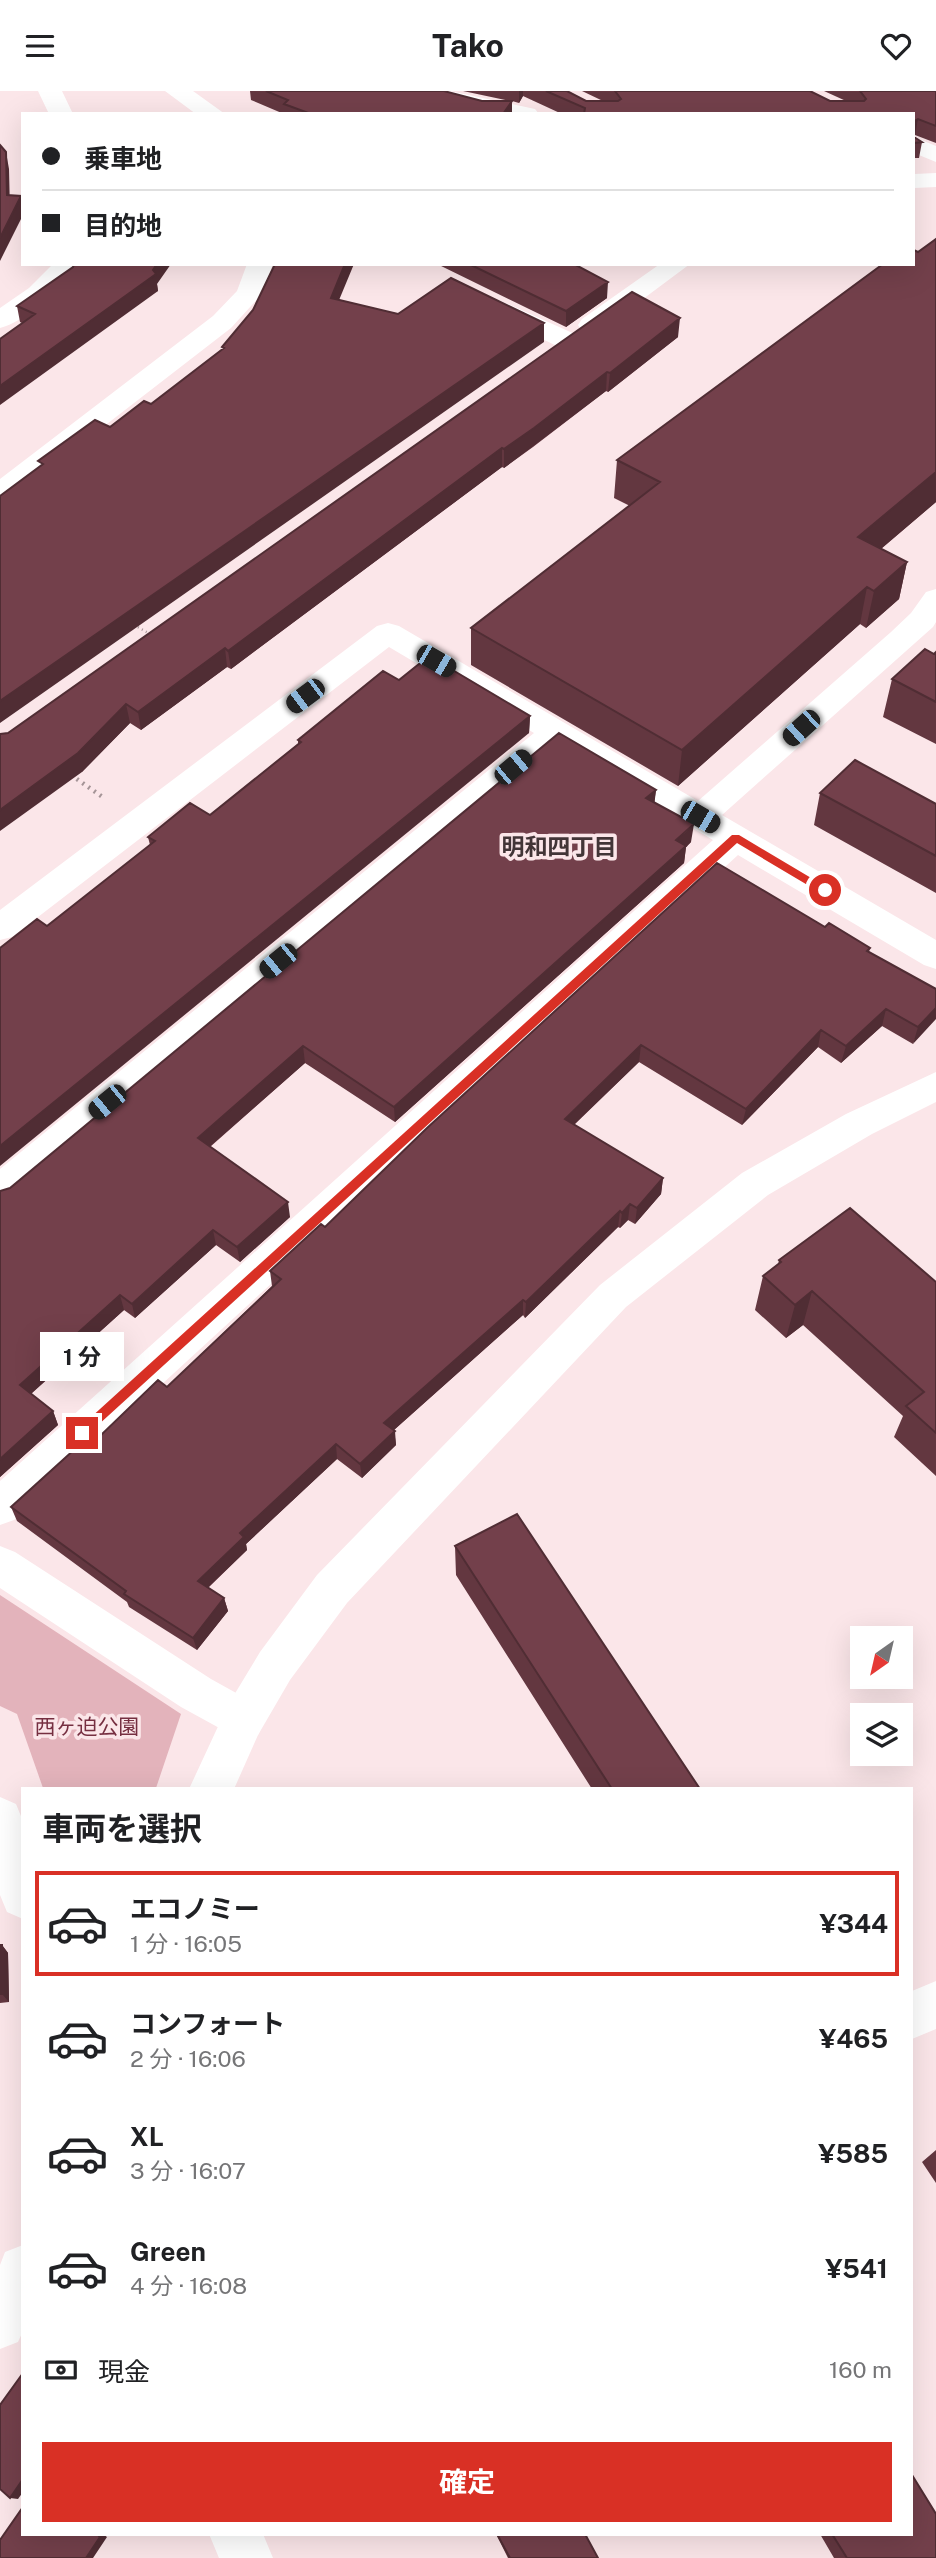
<!DOCTYPE html>
<html lang="ja">
<meta charset="utf-8">
<style>
body{margin:0;font-family:"Public Sans","Noto Sans JP",sans-serif;background:#f6f6f6;color:#202124;height:100vh;display:flex;flex-direction:column;font-size:26px;white-space:nowrap}
*{box-sizing:border-box;margin:0}
p{font-size:23px;color:#757577}
.icon{flex:none;width:38px;height:38px;fill:none;stroke:currentColor;stroke-width:2;stroke-linecap:round;stroke-linejoin:round}
.map{position:relative;flex:1;overflow:hidden}
.side{position:absolute;left:21px;top:1696px;width:892px;height:749px;display:flex;flex-direction:column;background:#fff;border-radius:0px;box-shadow:0 7px 28px #0002}
.side>*{flex:none}
.banner{position:absolute;left:21px;top:21px;width:894px;height:154px;border-radius:0px;box-shadow:0 7px 28px #0002;display:grid;align-content:center;height:154px;padding:0 21px;background:#fff}
.needle{width:46px;rotate:214deg}
.controls{position:absolute;left:850px;top:1535px;display:grid;gap:14px}
.controls a{display:grid;place-items:center;width:63px;height:63px;border-radius:0px;background:#fff;box-shadow:0 7px 28px #0002;font-size:35px}
.end{position:absolute;width:32px;height:32px;margin:-16px;border:9px solid #d93025;background:#fff;box-shadow:0 0 0 4px #fff}
.from{border-radius:50%}
.bubble{position:absolute;height:49px;border-radius:0px;background:#fff;box-shadow:0 7px 28px #0002;font-size:23px;font-weight:700;line-height:49px;text-align:center}
.car{position:absolute;width:21px;height:42px;margin:-21px -10px;border-radius:9px;box-shadow:0 0 5px 2px #0007;background:linear-gradient(#222 24%,#8ab4d8 0 40%,#222 0 76%,#8ab4d8 0 86%,#222 0)}
.banner b{display:flex;align-items:center;gap:24px;height:66px;font-size:26px}
.banner b+b{border-top:2px solid #e0e0e0}
.banner i{width:18px;height:18px;background:#202124}
ul{padding:0;list-style:none}
li{display:flex;align-items:center;gap:21px;height:105px;margin:0 14px 10px;padding:0 7px;border:4px solid transparent;border-radius:0px}
li div{flex:1}
li b{display:block;font-size:26px}
li em{font-style:normal;font-weight:700}
li.current{border-color:#d93025}
li>.icon{width:63px;height:63px;stroke-width:1.5}
h2{padding:0 21px;font-size:32px;line-height:84px}
.pay{display:flex;align-items:center;gap:18px;height:77px;padding:0 21px;font-size:26px}
.pay p{margin-inline-start:auto}
.cta{display:flex;gap:14px;margin-top:auto;padding:14px 21px}
.cta a{flex:1;height:80px;border-radius:0px;background:#d93025;color:#fff;font-size:28px;font-weight:700;line-height:80px;text-align:center}
header{display:flex;justify-content:space-between;align-items:center;height:91px;padding:0 21px;background:#fff;font-size:32px;font-weight:700}
.map>svg:first-child{display:block}
.green{fill:#e3b3bb}
.lines{fill:none;stroke-linecap:round;stroke-linejoin:round}
.path-far1{stroke:#a59497;stroke-width:2.5;stroke-dasharray:1 3.5;stroke-linecap:butt}
.path{stroke:#a59497;stroke-width:4.5;stroke-dasharray:2 5;stroke-linecap:butt}
.street{fill:#fff;fill-rule:evenodd}
.secondary{fill:#fff;fill-rule:evenodd}
.wall{fill:#633740}
.shaded-wall{fill:#502d34}
.building{fill:#73404b;stroke:#502d34;stroke-width:2}
.route{fill:#d93025}
.labels{text-anchor:middle;dominant-baseline:central;stroke-width:7;stroke-linejoin:round;paint-order:stroke}
.park-label{font-size:21px;fill:#762f41;stroke:#fbe6e9}
.neighbourhood-label{font-size:23px;font-weight:bold;fill:#423537;stroke:#fbe6e9}
</style>
<header><svg class="icon" aria-label="menu" viewBox="0 0 24 24"><path d="M4 6h16M4 12h16M4 18h16"/></svg>Tako<svg class="icon" aria-label="heart" viewBox="0 0 24 24"><path d="M12 20l-8-8c-3-5 5-10 8-4 3-6 11-1 8 4z"/></svg></header>
<div class="map">
<svg width="936" height="2467" viewBox="0 0 936 2467">
<rect width="100%" height="100%" fill="#fbe6e9"/>
<!-- green -->
<path class="green" d="M 0,1504 L 181,1623 L 156,1697 L 43,1697 L 17,1623 L 0,1615 Z"/>
<g class="lines">
<!-- path-far1 -->
<path class="path-far1" d="M 134,534 L 152,544"/>
<!-- path -->
<path class="path" d="M 71,684 L 104,707"/>
<!-- street -->
<path class="street" d="M 38,0 L 62,0 L 73,23 L 49,23 Z
M 410,0 L 450,0 L 535,18 L 539,23 L 483,23 L 414,5 Z
M 914,46 L 936,55 L 936,71 L 914,62 Z
M 53,173 L 81,173 C 66,194 25,231 0,237 L 0,217 L 29,197 Z
M 247,173 L 273,173 L 262,203 L 231,237 L 10,408 L 0,411 L 0,388 L 213,225 L 237,200 Z
M 660,173 L 690,173 L 600,240 L 591,242 L 582,240 L 578,234 L 582,228 Z
M 499,209 L 577,244 L 581,250 L 577,256 L 568,258 L 559,256 L 490,223 L 486,217 L 490,211 Z
M 936,498 L 936,531 L 933,536 L 722,724 L 936,849 L 936,878 L 924,874 L 738,764 L 14,1429 L 0,1434 L 0,1390 L 713,749 L 558,656 L 13,1110 L 0,1114 L 0,1078 L 534,642 L 389,556 L 12,846 L 0,849 L 0,819 L 377,535 L 388,532 L 399,535 L 698,710 L 891,541 L 911,522 L 926,501 Z
M 0,1455 L 15,1461 L 211,1588 L 258,1614 L 265,1629 L 258,1644 L 243,1650 L 181,1616 L 0,1497 Z
M 0,1706 L 16,1713 L 23,1730 L 23,1828 L 7,1821 L 0,1804 Z
M 23,2154 L 23,2240 L 18,2251 L 0,2258 L 0,2174 L 5,2161 Z"/>
<!-- secondary -->
<path class="secondary" d="M 165,0 L 193,0 L 225,23 L 196,23 Z
M 936,82 L 936,96 L 914,97 L 914,83 Z
M 936,981 L 936,1011 L 872,1043 L 768,1104 L 626,1216 L 347,1512 L 290,1589 L 258,1644 L 234,1698 L 189,1698 L 228,1614 L 260,1561 L 317,1484 L 600,1194 L 742,1082 L 846,1023 Z
M 936,1890 L 936,1938 L 912,1948 L 912,1900 Z
M 209,2443 L 263,2443 L 273,2467 L 219,2467 Z"/>
</g>
<!-- wall -->
<path class="wall" d="M 250,0 L 444,0 L 482,10 L 510,10 L 463,0 L 567,0 L 586,10 L 603,10 L 582,0 L 810,0 L 830,10 L 846,10 L 824,0 L 936,0 L 936,52 L 915,44 L 914,46 L 922,51 L 919,67 L 914,67 L 914,23 L 562,23 L 523,5 L 519,12 L 512,10 L 512,23 L 284,23 L 251,9 Z
M 437,173 L 574,173 L 607,207 L 566,236 Z
M 157,193 L 158,200 L 22,232 L 20,231 L 17,215 Z
M 632,201 L 678,246 L 608,301 L 606,300 L 533,356 L 504,377 L 502,376 L 231,578 L 227,576 L 141,639 L 130,632 L 82,681 L 8,642 Z
M 617,369 L 936,411 L 881,458 L 907,471 L 899,508 L 866,537 L 860,533 L 678,695 L 471,574 L 471,537 L 630,415 L 614,407 Z
M 936,561 L 936,653 L 883,626 L 892,588 Z
M 399,589 L 530,625 L 529,642 L 47,835 L 150,754 L 148,746 L 210,724 L 298,653 L 298,649 Z
M 656,699 L 654,712 L 691,751 L 686,756 L 684,772 L 395,1031 L 305,972 L 210,1056 L 290,1126 L 240,1171 L 216,1154 L 135,1227 L 124,1219 L 31,1303 L 53,1320 L 58,1334 L 0,1386 L 10,1097 Z
M 820,702 L 936,713 L 936,802 L 814,734 Z
M 825,836 L 870,857 L 869,861 L 936,898 L 913,953 L 882,935 L 841,972 L 818,956 L 742,1034 L 639,971 L 574,1034 L 663,1087 L 661,1103 L 635,1133 L 628,1129 L 620,1137 L 618,1136 L 525,1227 L 523,1224 L 394,1339 L 396,1354 L 362,1387 L 337,1368 L 246,1453 L 247,1459 L 208,1497 L 224,1507 L 228,1520 L 197,1559 L 129,1516 L 127,1511 L 17,1430 L 11,1416 L 92,1351 L 167,1296 L 272,1195 L 270,1180 L 325,1136 Z
M 779,1169 L 936,1191 L 936,1385 L 894,1346 L 903,1325 L 803,1234 L 786,1247 L 755,1219 L 763,1185 L 778,1174 Z
M 455,1455 L 700,1698 L 592,1698 L 456,1484 Z
M 0,1854 L 2,1854 L 8,1862 L 9,1911 L 0,1912 Z
M 936,2059 L 936,2092 L 922,2071 Z
M 496,2443 L 585,2443 L 598,2467 L 508,2467 Z
M 820,2443 L 912,2443 L 936,2467 L 834,2467 Z"/>
<!-- shaded-wall -->
<path class="shaded-wall" d="M 519,0 L 523,0 L 523,5 L 519,12 Z
M 512,10 L 512,23 L 503,23 Z
M 918,28 L 915,44 L 914,45 L 914,30 Z
M 6,61 L 9,78 L 10,120 L 7,104 Z
M 21,105 L 23,115 L 23,124 L 0,170 L 0,147 Z
M 157,173 L 171,173 L 157,193 L 158,200 L 0,314 L 0,295 L 153,179 Z
M 345,173 L 354,173 L 332,226 L 331,207 Z
M 608,191 L 607,207 L 566,236 L 566,220 Z
M 680,227 L 678,246 L 608,301 L 610,282 Z
M 544,232 L 544,251 L 0,632 L 0,610 Z
M 607,281 L 606,300 L 504,377 L 504,358 Z
M 502,357 L 502,376 L 231,578 L 228,560 Z
M 936,381 L 936,411 L 850,484 L 858,446 Z
M 907,471 L 899,508 L 866,537 L 874,500 Z
M 867,496 L 860,533 L 678,695 L 682,659 Z
M 225,557 L 227,576 L 141,639 L 138,621 Z
M 126,613 L 130,632 L 82,681 L 0,740 L 0,719 Z
M 530,625 L 529,642 L 0,1075 L 0,1055 Z
M 656,699 L 654,716 L 646,707 Z
M 694,733 L 691,751 L 686,756 L 684,772 L 395,1031 L 394,1016 Z
M 936,917 L 936,928 L 913,953 L 918,936 Z
M 886,918 L 882,935 L 841,972 L 846,955 Z
M 821,939 L 818,956 L 742,1034 L 746,1018 Z
M 641,954 L 639,971 L 563,1044 L 565,1028 Z
M 303,955 L 305,972 L 201,1063 L 198,1047 Z
M 663,1087 L 661,1103 L 635,1133 L 637,1117 Z
M 288,1111 L 290,1126 L 240,1171 L 237,1156 Z
M 630,1113 L 628,1129 L 620,1137 L 622,1122 Z
M 620,1120 L 618,1136 L 525,1227 L 526,1211 Z
M 213,1139 L 216,1154 L 135,1227 L 132,1213 Z
M 812,1200 L 803,1234 L 786,1247 L 795,1214 Z
M 120,1204 L 124,1219 L 25,1308 L 20,1294 Z
M 523,1209 L 523,1224 L 386,1346 L 384,1332 Z
M 53,1320 L 58,1334 L 0,1386 L 0,1368 Z
M 395,1340 L 396,1354 L 362,1387 L 360,1373 Z
M 336,1353 L 337,1368 L 246,1453 L 247,1459 L 201,1503 L 198,1490 L 240,1442 Z
M 224,1507 L 228,1520 L 197,1559 L 193,1547 Z
M 2,1854 L 8,1862 L 9,1911 L 2,1903 Z
M 23,2388 L 23,2401 L 18,2408 L 10,2407 Z
M 97,2443 L 103,2443 L 107,2446 L 93,2467 L 86,2467 Z"/>
<!-- building -->
<path class="building" d="M 266,0 L 444,0 L 482,10 L 512,10 L 503,23 L 311,23 L 284,13 L 288,9 Z
M 546,0 L 567,0 L 586,10 L 618,10 L 621,8 L 615,0 L 810,0 L 830,10 L 864,10 L 866,8 L 860,0 L 936,0 L 936,35 L 918,28 L 914,30 L 914,46 L 922,51 L 914,52 L 914,23 L 584,23 L 585,17 Z
M 0,54 L 6,61 L 7,104 L 21,105 L 0,147 Z
M 936,148 L 936,381 L 858,446 L 907,471 L 874,500 L 867,496 L 682,659 L 471,537 L 660,391 L 617,369 L 883,173 L 914,173 L 914,159 L 918,161 Z
M 74,173 L 157,173 L 153,179 L 156,183 L 0,295 L 0,248 L 35,223 L 17,215 L 73,176 Z
M 275,173 L 345,173 L 331,207 L 398,223 L 451,187 L 544,232 L 0,610 L 0,405 L 43,373 L 38,370 L 95,329 L 110,336 L 144,310 L 151,313 L 224,257 L 222,256 L 253,219 Z
M 469,173 L 574,173 L 608,191 L 566,220 Z
M 632,201 L 680,227 L 610,282 L 607,281 L 534,337 L 504,358 L 502,357 L 228,560 L 225,557 L 138,621 L 126,613 L 78,662 L 0,719 L 0,643 L 8,642 Z
M 925,558 L 934,563 L 936,561 L 936,611 L 892,588 Z
M 429,565 L 530,625 L 0,1055 L 0,857 L 37,828 L 47,835 L 155,750 L 148,746 L 190,712 L 210,724 L 301,651 L 298,649 L 383,580 L 399,589 Z
M 559,642 L 656,699 L 646,707 L 694,733 L 676,749 L 686,755 L 394,1016 L 303,955 L 198,1047 L 288,1111 L 237,1156 L 213,1139 L 132,1213 L 120,1204 L 20,1294 L 53,1320 L 0,1368 L 0,1100 L 10,1097 Z
M 855,669 L 936,713 L 936,765 L 820,702 Z
M 717,772 L 825,836 L 829,832 L 870,857 L 867,860 L 936,898 L 936,917 L 918,936 L 886,918 L 846,955 L 821,939 L 746,1018 L 641,954 L 565,1028 L 663,1087 L 637,1117 L 630,1113 L 622,1122 L 620,1120 L 526,1211 L 523,1209 L 384,1332 L 395,1340 L 360,1373 L 336,1353 L 240,1442 L 244,1446 L 198,1490 L 224,1507 L 193,1547 L 124,1503 L 126,1500 L 11,1416 L 87,1347 L 92,1351 L 99,1346 L 158,1289 L 167,1296 L 281,1188 L 270,1180 L 321,1133 L 325,1136 L 427,1037 Z
M 850,1117 L 936,1191 L 936,1342 L 906,1315 L 924,1301 L 812,1200 L 795,1214 L 763,1185 L 781,1171 L 779,1169 Z
M 517,1423 L 700,1698 L 612,1698 L 455,1455 Z
M 0,1854 L 2,1854 L 2,1903 L 0,1903 Z
M 23,2282 L 23,2388 L 10,2407 L 0,2398 L 0,2314 Z
M 912,2384 L 936,2423 L 936,2467 L 847,2467 L 832,2443 L 912,2443 Z
M 23,2416 L 23,2443 L 97,2443 L 100,2446 L 86,2467 L 0,2467 L 0,2449 Z
M 497,2443 L 585,2443 L 598,2467 L 510,2467 Z"/>
<!-- route -->
<path class="route" d="M 732,744 L 739,744 L 828,797 L 828,802 L 821,802 L 737,752 L 86,1345 L 78,1345 L 78,1338 Z"/>
<g class="labels">
<!-- park labels -->
<g class="park-label">
<text x="87" y="1635">西ヶ迫公園</text>
</g>
<!-- neighbourhood labels -->
<g class="neighbourhood-label">
<text x="559" y="755">明和四丁目</text>
</g>
</g>
</svg>
<div class="controls">
<a><svg class="needle" viewBox="-14 -14 28 28"><path d="M0-13l5 13h-10z" fill="#e53935"/><path d="M0 13l5-13h-10z" fill="#757577"/></svg></a>
<a><svg class="icon" aria-label="layers" viewBox="0 0 24 24"><path d="M12 4l9 5-9 5-9-5zM3 14l9 5 9-5"/></svg></a>
</div>
<i class="end from" style="left:825px;top:799px"></i>
<i class="end" style="left:82px;top:1342px"></i>
<div class="bubble" style="left:40px;top:1241px;width:84px">1 分</div>
<i class="car" style="left:436px;top:570px;rotate:120deg"></i>
<i class="car" style="left:305px;top:605px;rotate:233deg"></i>
<i class="car" style="left:801px;top:637px;rotate:228deg"></i>
<i class="car" style="left:513px;top:676px;rotate:50deg"></i>
<i class="car" style="left:700px;top:726px;rotate:120deg"></i>
<i class="car" style="left:278px;top:870px;rotate:231deg"></i>
<i class="car" style="left:107px;top:1011px;rotate:231deg"></i>
<div class="banner">
<b><i class="from"></i>乗車地</b>
<b><i></i>目的地</b>
</div>
<section class="side">
<h2>車両を選択</h2>
<ul>
<li class="current"><svg class="icon" aria-label="car" viewBox="0 0 24 24"><path d="M5 17H2v-5l4-1 3-4h7l3 4 3 1v5h-3M9 17h6M6 11h13"/><circle cx="7" cy="17" r="2"/><circle cx="17" cy="17" r="2"/></svg><div><b>エコノミー</b><p>1 分 · 16:05</p></div><em>¥344</em></li>
<li><svg class="icon" aria-label="car" viewBox="0 0 24 24"><path d="M5 17H2v-5l4-1 3-4h7l3 4 3 1v5h-3M9 17h6M6 11h13"/><circle cx="7" cy="17" r="2"/><circle cx="17" cy="17" r="2"/></svg><div><b>コンフォート</b><p>2 分 · 16:06</p></div><em>¥465</em></li>
<li><svg class="icon" aria-label="car" viewBox="0 0 24 24"><path d="M5 17H2v-5l4-1 3-4h7l3 4 3 1v5h-3M9 17h6M6 11h13"/><circle cx="7" cy="17" r="2"/><circle cx="17" cy="17" r="2"/></svg><div><b>XL</b><p>3 分 · 16:07</p></div><em>¥585</em></li>
<li><svg class="icon" aria-label="car" viewBox="0 0 24 24"><path d="M5 17H2v-5l4-1 3-4h7l3 4 3 1v5h-3M9 17h6M6 11h13"/><circle cx="7" cy="17" r="2"/><circle cx="17" cy="17" r="2"/></svg><div><b>Green</b><p>4 分 · 16:08</p></div><em>¥541</em></li>
</ul>
<div class="pay"><svg class="icon" aria-label="cash" viewBox="0 0 24 24"><path d="M3 7h18v10H3z"/><circle cx="12" cy="12" r="2"/></svg>現金<p>160 m</p></div>
<div class="cta"><a>確定</a></div>
</section>
</div>
